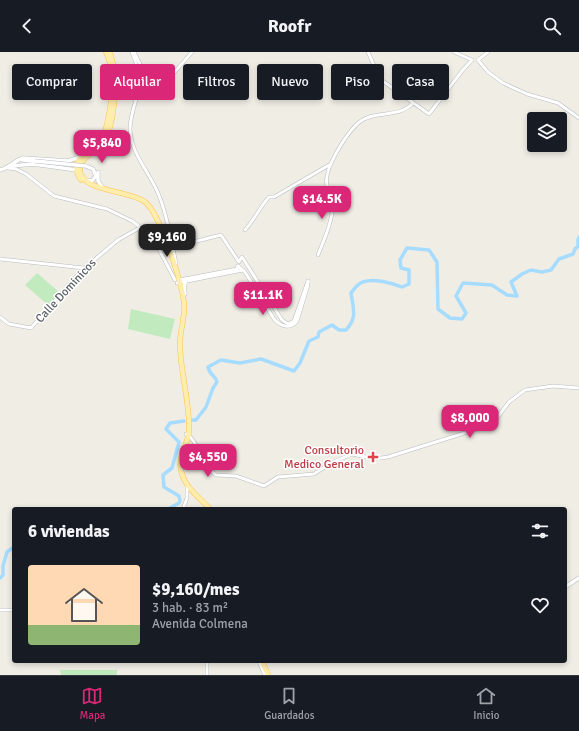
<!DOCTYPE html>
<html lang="es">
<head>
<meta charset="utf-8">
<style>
	body { margin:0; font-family:Signika,sans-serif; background:#242831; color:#f1f3f6; height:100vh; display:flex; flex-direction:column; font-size:15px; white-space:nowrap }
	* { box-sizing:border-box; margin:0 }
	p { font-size:13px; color:#9ea1a6 }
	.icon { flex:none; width:22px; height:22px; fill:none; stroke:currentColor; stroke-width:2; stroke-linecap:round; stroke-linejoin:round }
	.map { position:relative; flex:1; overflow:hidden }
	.sheet { position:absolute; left:12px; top:455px; width:555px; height:156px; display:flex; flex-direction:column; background:#171b24; border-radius:4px; box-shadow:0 2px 6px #0003 }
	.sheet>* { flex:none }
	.hud { position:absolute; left:12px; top:12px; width:555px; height:36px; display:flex; gap:8px }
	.tools { position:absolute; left:527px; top:60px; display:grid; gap:8px }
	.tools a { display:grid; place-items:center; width:40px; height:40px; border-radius:4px; background:#171b24; box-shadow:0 2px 6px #0003; font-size:20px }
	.price { position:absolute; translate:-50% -34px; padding:0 9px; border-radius:8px; background:#db2777; color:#fff; font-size:13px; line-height:26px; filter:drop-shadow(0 1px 2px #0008) }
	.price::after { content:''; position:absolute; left:50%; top:24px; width:12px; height:9px; margin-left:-6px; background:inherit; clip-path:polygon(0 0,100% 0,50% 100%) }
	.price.selected { background:#222; color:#fff }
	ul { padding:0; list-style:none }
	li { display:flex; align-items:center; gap:12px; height:100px; padding:0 16px }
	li+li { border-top:1px solid #363941 }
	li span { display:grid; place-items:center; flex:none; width:112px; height:80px; border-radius:4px; color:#555 }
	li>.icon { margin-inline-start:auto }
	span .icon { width:48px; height:48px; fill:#fffc; stroke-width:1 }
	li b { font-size:17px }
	h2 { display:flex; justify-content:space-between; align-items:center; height:48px; padding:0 16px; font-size:17px }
	.pill { padding:0 14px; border-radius:4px; background:#171b24; box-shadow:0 2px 6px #0003; font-size:14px; line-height:36px }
	.pill.selected { background:#db2777; color:#fff }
	header { display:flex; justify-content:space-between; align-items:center; height:52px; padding:0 16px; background:#171b24; font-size:18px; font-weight:700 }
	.tabs { display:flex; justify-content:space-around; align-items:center; height:56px; border-top:1px solid #363941; background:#171b24; font-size:11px; color:#9ea1a6 }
	.tabs a { display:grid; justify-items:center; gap:2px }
	.tabs .selected { color:#db2777 }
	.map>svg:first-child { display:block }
	.green { fill:#c1eabf }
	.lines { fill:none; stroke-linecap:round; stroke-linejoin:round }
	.river { stroke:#a6dcff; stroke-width:3.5 }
	.tertiary-casing { stroke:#b7bbc0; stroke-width:4 }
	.secondary-casing { stroke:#b8bcc2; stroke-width:4.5 }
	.primary-casing { stroke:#fec450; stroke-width:5.5 }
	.tertiary { stroke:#fff; stroke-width:3 }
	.secondary { stroke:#fff; stroke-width:3.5 }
	.primary { stroke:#ffedab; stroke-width:4.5 }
	.secondary-bridge-casing { stroke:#b8bcc2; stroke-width:4.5; stroke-linecap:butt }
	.secondary-bridge { stroke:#fff; stroke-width:3.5 }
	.health-dot { fill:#e0444e; stroke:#fff; stroke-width:1.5 }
	.labels { text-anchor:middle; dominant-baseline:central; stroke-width:3; stroke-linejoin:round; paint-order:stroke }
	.street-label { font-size:12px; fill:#5c6166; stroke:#fff }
	.health-label { font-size:12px; fill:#be3a42; stroke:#fff; text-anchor:end }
</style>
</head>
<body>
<header><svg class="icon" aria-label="back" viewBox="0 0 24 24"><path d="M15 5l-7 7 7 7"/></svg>Roofr<svg class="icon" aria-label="search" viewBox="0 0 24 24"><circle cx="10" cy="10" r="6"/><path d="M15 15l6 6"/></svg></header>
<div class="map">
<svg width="579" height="623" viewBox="0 0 579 623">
	<rect width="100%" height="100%" fill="#f0ede5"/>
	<g class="green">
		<polygon points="37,221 59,240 48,253 25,233"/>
		<polygon points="131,257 175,267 170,287 128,277"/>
		<polygon points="60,618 117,618 117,623 61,623"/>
	</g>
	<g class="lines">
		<g class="river">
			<path d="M193 368H196L206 355 213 336 217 330C216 324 210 324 208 315L221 308 240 311 261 307 294 319 300 311 309 289 318 285 319 280 332 273 339 278H346C358 265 353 256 351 241 354 237 358 231 363 230 374 226 392 231 402 235L409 232V218L401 216 400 208 407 196 429 198 437 210 438 257 450 266 462 267 466 261 456 244 463 231 492 233 507 243 517 244 511 230 522 222 531 218 542 220 551 218 559 207 573 202 575 197 578 194V188L579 185"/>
			<polyline points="168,457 179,451 180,449 179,444 164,435 163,423 172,416 179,390 166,377 170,371 184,369"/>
			<polyline points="0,526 3,523 3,514 7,500 14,495"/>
		</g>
		<defs>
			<g id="tertiary">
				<path d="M132 0C138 13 141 30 137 44 134 55 130 66 130 77 131 104 152 122 160 146 168 167 171 189 176 211"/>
				<polyline points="134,0 141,14 139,24"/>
				<polyline points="368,0 380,27 429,62 462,19 472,8"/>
				<polyline points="454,0 472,8"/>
				<polyline points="478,8 488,20 503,31 527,42 558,51 579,66"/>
				<polyline points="478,8 488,0"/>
				<polyline points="141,16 148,16 163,25 168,25 173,22 192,0"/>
				<polyline points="8,116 16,117 26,122 54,144 107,157 132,169 152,184 175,228"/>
				<path d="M245 178C254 168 260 155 269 145H274L329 113"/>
				<polyline points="173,195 221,183 239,210"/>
				<path d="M318 203C324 188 332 170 333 153 333 146 328 140 327 133 323 117 346 83 357 72 373 57 399 67 413 51"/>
				<polyline points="0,207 84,216"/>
				<polyline points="239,209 242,205 282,268 288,272 294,269 308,229"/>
				<path d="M238 214 245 220 274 267C280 274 290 278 297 269L308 233V229"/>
				<polyline points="179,228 237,217 238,214"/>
				<polyline points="177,231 243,218"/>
				<polyline points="0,265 9,272 31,276 81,219 118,188 141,175"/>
				<polyline points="186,382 189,383 201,400 201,410 216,423 236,424 264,434 278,425 314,422 331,411 352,402 366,405 381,406 388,405 490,373 494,370 509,350 525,338 553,334 579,336"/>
				<polyline points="183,457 187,446 187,435"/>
				<polyline points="0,558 14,558"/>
				<polyline points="207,609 207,623"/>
			</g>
			<g id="secondary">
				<polyline points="22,108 35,109"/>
				<polyline points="12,114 33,112 77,118"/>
				<polyline points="86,114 93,117 96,124 92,129 86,128"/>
				<path d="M0 118C9 116 14 109 23 106L68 109 80 105"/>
				<polyline points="98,120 98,129 103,136"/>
				<polyline points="185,242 184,234 186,229"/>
				<polyline points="565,535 579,526"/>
				<polyline points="259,609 265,623"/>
			</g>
			<g id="primary">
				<polyline points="106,0 111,13"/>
				<path d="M110 0 116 24V32C115 46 113 75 105 88 99 100 79 103 80 119 82 140 130 138 145 150 160 161 181 229 184 250 186 265 179 279 180 295 181 323 190 350 189 379 188 394 176 406 182 422 186 436 201 447 210 457"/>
				<path d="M81 128C64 104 98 98 104 83 108 72 114 37 113 25"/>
				<polyline points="262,609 268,623"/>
			</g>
		</defs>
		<use href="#tertiary" class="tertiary-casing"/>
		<use href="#secondary" class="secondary-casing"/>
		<use href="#primary" class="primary-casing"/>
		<use href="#tertiary" class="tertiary"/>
		<use href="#secondary" class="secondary"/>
		<use href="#primary" class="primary"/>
		<defs>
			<polyline id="secondary-bridge" points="35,109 86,114"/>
		</defs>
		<use href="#secondary-bridge" class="secondary-bridge-casing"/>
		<use href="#secondary-bridge" class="secondary-bridge"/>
	</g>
	<path class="health-dot" d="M371 399h4v4h4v4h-4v4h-4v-4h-4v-4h4z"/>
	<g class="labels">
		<g class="street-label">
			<text transform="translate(66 239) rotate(-47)">Calle Dominicos</text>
		</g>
		<g class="health-label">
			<text x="364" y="398">Consultorio<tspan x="364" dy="14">Medico General</tspan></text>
		</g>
	</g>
</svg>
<div class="tools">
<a><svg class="icon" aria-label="layers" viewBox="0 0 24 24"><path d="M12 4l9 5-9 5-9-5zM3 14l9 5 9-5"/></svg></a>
</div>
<b class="price" style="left:102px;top:112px">$5,840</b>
<b class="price" style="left:322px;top:168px">$14.5K</b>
<b class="price selected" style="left:167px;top:206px">$9,160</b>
<b class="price" style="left:263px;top:264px">$11.1K</b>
<b class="price" style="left:470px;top:387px">$8,000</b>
<b class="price" style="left:208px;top:426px">$4,550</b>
<div class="hud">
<a class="pill">Comprar</a>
<a class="pill selected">Alquilar</a>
<a class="pill">Filtros</a>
<a class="pill">Nuevo</a>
<a class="pill">Piso</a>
<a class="pill">Casa</a>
</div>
<section class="sheet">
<h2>6 viviendas<svg class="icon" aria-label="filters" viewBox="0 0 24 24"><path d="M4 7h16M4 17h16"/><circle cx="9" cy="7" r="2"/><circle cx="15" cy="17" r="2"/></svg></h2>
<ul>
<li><span style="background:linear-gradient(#ffd9b3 75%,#8fb573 0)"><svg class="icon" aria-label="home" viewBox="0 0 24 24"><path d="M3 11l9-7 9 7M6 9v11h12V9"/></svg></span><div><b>$9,160/mes</b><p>3 hab. · 83 m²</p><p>Avenida Colmena</p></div><svg class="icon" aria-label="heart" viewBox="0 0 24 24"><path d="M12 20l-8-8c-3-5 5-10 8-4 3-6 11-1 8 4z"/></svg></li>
</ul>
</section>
</div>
<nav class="tabs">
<a class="selected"><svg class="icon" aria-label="map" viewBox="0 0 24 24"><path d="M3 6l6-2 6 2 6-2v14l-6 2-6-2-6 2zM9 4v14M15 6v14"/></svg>Mapa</a>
<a><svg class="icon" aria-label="saved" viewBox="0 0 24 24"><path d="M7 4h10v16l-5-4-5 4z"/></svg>Guardados</a>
<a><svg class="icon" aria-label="home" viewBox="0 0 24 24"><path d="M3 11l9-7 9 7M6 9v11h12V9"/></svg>Inicio</a>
</nav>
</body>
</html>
